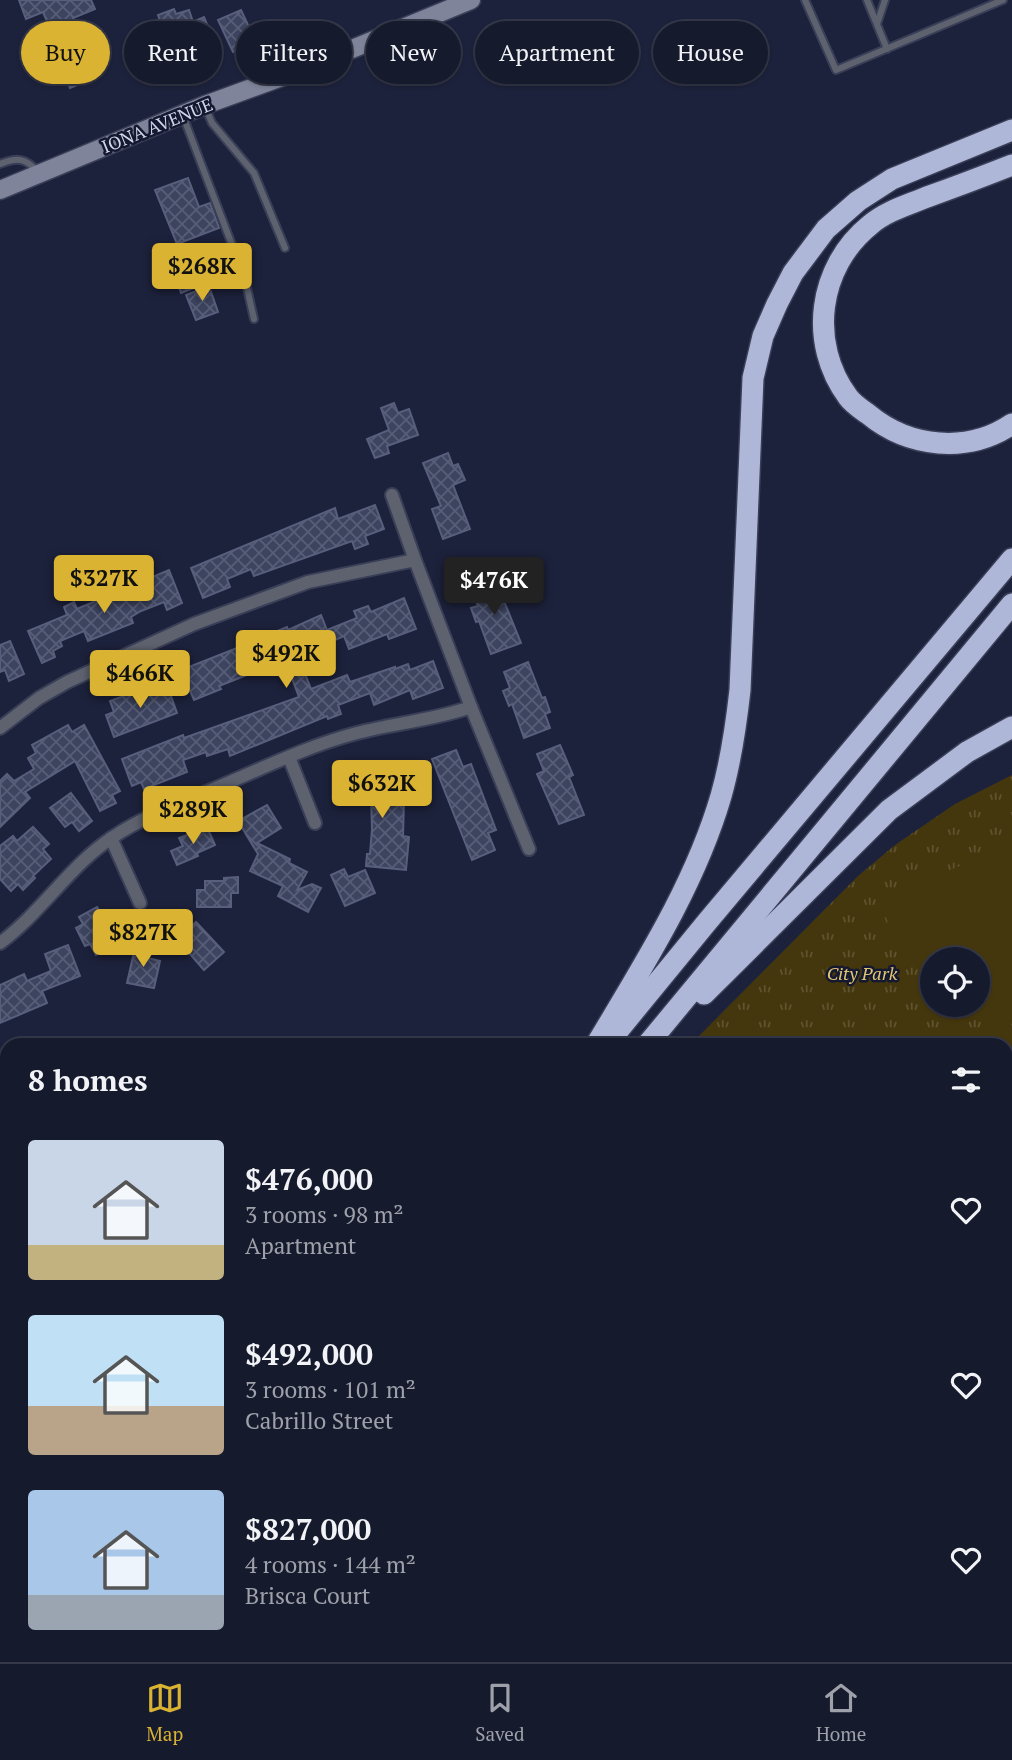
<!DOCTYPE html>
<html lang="en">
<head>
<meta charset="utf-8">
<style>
	body { margin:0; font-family:"PT Serif",serif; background:#1f2335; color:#f1f3f6; height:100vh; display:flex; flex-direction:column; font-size:26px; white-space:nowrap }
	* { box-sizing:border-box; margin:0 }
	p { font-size:23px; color:#9ea1aa }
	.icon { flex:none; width:38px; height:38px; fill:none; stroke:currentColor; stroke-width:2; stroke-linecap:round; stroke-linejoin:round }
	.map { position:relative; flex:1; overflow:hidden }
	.panel { position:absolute; left:0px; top:1038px; width:1013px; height:625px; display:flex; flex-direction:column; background:#161a2d; border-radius:21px 21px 0 0; box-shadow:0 2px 5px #0004,0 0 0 2px #353849 }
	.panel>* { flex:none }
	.guide { position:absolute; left:21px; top:21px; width:971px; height:63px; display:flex; gap:14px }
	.tools { position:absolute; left:920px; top:947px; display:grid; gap:14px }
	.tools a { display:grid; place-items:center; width:70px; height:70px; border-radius:50%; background:#161a2d; box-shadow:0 2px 5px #0004,0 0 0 2px #353849; font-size:35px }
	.price { position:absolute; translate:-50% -60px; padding:0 16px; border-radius:7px; background:#dab333; color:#111; font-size:23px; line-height:46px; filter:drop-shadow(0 2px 4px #0008) }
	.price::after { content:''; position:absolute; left:50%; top:42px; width:21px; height:16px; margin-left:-10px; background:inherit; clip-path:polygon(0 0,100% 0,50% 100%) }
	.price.current { background:#222; color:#fff }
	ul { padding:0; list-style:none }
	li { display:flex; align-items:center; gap:21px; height:175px; padding:0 28px }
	li span { display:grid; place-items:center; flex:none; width:196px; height:140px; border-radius:7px; color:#555 }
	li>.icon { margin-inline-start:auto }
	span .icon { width:84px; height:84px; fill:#fffc; stroke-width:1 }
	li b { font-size:30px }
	h2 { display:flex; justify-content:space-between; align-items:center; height:84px; padding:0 28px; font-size:30px }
	.tag { padding:0 24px; border-radius:32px; background:#161a2d; box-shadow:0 2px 5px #0004,0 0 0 2px #353849; font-size:24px; line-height:63px }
	.tag.current { background:#dab333; color:#111 }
	.dock { display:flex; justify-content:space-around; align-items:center; height:98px; border-top:2px solid #353849; background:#161a2d; font-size:19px; color:#9ea1aa }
	.dock a { display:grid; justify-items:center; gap:4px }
	.dock .current { color:#dab333 }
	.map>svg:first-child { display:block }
	.grass { fill:url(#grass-tufts); fill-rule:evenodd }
	.garden { fill:#45370d }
	.building { fill:url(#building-cross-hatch); stroke:#585f7d; stroke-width:2 }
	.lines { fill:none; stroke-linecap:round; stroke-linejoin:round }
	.lane-casing { stroke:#3a3f58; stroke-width:10 }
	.street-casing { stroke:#3a3f58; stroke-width:16 }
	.secondary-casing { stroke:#3a3f58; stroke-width:21 }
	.highway-casing { stroke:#3a3f58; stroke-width:24 }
	.lane { stroke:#5e626f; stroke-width:6 }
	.street { stroke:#5e626f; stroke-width:12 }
	.secondary { stroke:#7f849a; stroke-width:18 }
	.highway { stroke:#afb7d9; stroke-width:21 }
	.labels { text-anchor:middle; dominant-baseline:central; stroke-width:5; stroke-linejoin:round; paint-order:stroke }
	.street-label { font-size:18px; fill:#d1d6e8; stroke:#141831 }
	.park-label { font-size:18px; font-style:italic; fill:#e2c574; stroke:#141831 }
</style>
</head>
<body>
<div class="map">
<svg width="1012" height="1662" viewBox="0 0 1012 1662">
	<defs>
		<pattern id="grass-tufts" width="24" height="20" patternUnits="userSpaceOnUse" patternTransform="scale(1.75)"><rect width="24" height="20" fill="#45370d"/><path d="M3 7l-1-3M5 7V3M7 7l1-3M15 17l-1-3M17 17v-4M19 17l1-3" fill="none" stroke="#5f5330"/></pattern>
		<pattern id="building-cross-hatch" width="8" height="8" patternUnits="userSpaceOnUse" patternTransform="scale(1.75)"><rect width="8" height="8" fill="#3d4460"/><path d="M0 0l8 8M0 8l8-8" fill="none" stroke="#585e77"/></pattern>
	</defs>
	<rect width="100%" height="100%" fill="#1d223c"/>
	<path class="grass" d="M1012 775V1141L1006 1143V1045H690L858 876 895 845 955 804ZM933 959H978V1004H933Z"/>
	<path class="garden" d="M1012 844V1024L983 1017 963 1005 978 1004V959H933V983C903 955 893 938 879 900Z"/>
	<g class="building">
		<polygon points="19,0 91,0 95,9 73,18 97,77 70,88 51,42 55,40 43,12 26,19"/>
		<polygon points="174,9 176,14 189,10 193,22 204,17 209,29 159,48 150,25 160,21 158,15"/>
		<polygon points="241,10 256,42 233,52 218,20"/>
		<polygon points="188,178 199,207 210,203 219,228 177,244 155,190"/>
		<polygon points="183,261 194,288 181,293 171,265"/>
		<polygon points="209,286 218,312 196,320 186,295"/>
		<polygon points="394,403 398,413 409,409 418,435 387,446 389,453 375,458 367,439 389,430 381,408"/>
		<polygon points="448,453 453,466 458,464 465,480 453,485 470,529 443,539 432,509 441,506 423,463"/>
		<polygon points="375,505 384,529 365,536 368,544 355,549 352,541 254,576 251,569 227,579 230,587 203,598 191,568 335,508 338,519"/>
		<polygon points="169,570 182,603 167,610 164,602 141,611 131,617 133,623 88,641 84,631 60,641 62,646 53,651 55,657 42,663 28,631 67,615 64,607 74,602 77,609 126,588 129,595 147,586 145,580"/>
		<polygon points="495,579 521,643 491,654 479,621 476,622 471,608 478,606 471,588"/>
		<polygon points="404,598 416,629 389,639 387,634 349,649 344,636 298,656 311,689 347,675 350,682 395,667 395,669 408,664 410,670 433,661 443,688 413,699 410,690 374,705 370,693 338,705 341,714 328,719 327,716 230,756 228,749 207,756 206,752 183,760 187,772 144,789 141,782 132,786 122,759 183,735 184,738 299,697 286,663 268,671 267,667 219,686 221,689 194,700 181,670 242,646 245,653 275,640 272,633 287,627 288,630 321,615 327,630 357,618 354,611 368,606 371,612"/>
		<polygon points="10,641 24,674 9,681 5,670 0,672 0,645"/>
		<polygon points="528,662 542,698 545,697 550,712 545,714 550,728 524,738 512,704 509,706 503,691 510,688 504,672"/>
		<polygon points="153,685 156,692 168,688 177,713 114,737 106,715 114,712 110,701"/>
		<polygon points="68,725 72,732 84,725 120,791 112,795 116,803 100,811 75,761 25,792 30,798 0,827 0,781 7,774 14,781 34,769 28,758 36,753 32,745"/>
		<polygon points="560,745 573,775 569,777 584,815 559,824 537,774 544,771 537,754"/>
		<polygon points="456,750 463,767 471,764 496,830 488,833 495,850 472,860 432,759"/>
		<polygon points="381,763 388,800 404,800 403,836 409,837 406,870 366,866 367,854 370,854 372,829 371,794 355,797 349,770"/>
		<polygon points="71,793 92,821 79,831 72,822 65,827 50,808"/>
		<polygon points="267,805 281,828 257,843 290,859 289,863 307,872 297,890 312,884 321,888 308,912 278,896 283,886 250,871 258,854 238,821"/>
		<polygon points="33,827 49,844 43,849 51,859 33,876 35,878 23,890 18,884 11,891 0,879 0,846 13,836 17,841"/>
		<polygon points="207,827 215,845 197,853 198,856 177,865 171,851 183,846 179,838"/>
		<polygon points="344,869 348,877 365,870 375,893 345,906 331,875"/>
		<polygon points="238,877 238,893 231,893 231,907 197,907 197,890 205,890 205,881 224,881 224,878"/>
		<polygon points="97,907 111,932 104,936 110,947 96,955 90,944 85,946 76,928 83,924 79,917"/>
		<polygon points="196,922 224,952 204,970 183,946 189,940 183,934"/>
		<polygon points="68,945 80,976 42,991 47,1003 0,1023 0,985 24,974 27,981 51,971 45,954"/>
		<polygon points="135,948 149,951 148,958 160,961 154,988 127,983"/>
	</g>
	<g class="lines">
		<defs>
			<g id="lane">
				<polyline points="805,0 836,70 1003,0"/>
				<polyline points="867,0 887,49"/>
				<polyline points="877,24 885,0"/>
				<polyline points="205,107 212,123 254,173 285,248"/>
				<polyline points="183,116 245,279 254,319"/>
				<path d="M0 164C17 157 26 158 38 172"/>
				<polyline points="0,1312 7,1309"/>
				<polyline points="0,1470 7,1465"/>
			</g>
			<g id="street">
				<polyline points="392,495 415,560 471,707"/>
				<polyline points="0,728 39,698 67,682 194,624 308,582 415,560"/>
				<polyline points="289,757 315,823"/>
				<polyline points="111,838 140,903"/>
				<path d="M0 943C42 912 70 865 113 837 146 815 186 801 223 785 267 766 311 745 357 733 395 723 434 720 471 707L529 849"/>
				<polyline points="1006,1427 1012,1423"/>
				<polyline points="634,1656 634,1662"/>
				<polyline points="825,1656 828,1662"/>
				<polyline points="286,1662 291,1656"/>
				<polyline points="495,1662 500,1656"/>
				<polyline points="884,1662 899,1656"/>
			</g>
			<g id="secondary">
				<polyline points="0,190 205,105 301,70 471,0"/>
				<polyline points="0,1489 7,1504"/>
			</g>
			<g id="highway">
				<path d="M1012 165C984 176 955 187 927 197 908 205 886 211 870 225 818 267 808 343 848 397 853 404 861 409 868 414 909 448 968 454 1012 424"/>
				<polyline points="704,994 889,810 967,752 1012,727"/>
				<polyline points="612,1038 707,922 1012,559"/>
				<path d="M596 1045C643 966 695 885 721 796 731 761 736 726 740 690L753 378 763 336 777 304 793 273 826 229 858 201 892 179 1012 130"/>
				<polyline points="647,1045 1012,604"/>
				<polyline points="97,1662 102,1656"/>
				<polyline points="134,1662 139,1656"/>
			</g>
		</defs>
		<use href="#lane" class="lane-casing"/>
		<use href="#street" class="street-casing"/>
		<use href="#secondary" class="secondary-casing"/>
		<use href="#highway" class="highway-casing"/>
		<use href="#lane" class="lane"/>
		<use href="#street" class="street"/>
		<use href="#secondary" class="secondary"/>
		<use href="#highway" class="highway"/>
	</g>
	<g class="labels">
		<g class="street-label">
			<text transform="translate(157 125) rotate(-22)">IONA AVENUE</text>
		</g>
		<g class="park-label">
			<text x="862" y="973">City Park</text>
		</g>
	</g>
</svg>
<div class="tools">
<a><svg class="icon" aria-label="locate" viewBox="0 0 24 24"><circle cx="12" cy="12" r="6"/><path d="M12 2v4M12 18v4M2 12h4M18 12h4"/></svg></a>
</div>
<b class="price" style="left:202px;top:303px">$268K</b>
<b class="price" style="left:104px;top:615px">$327K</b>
<b class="price current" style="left:494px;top:617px">$476K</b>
<b class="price" style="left:286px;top:690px">$492K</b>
<b class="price" style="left:140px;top:710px">$466K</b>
<b class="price" style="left:382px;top:820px">$632K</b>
<b class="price" style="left:193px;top:846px">$289K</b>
<b class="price" style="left:143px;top:969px">$827K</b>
<div class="guide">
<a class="tag current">Buy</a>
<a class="tag">Rent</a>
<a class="tag">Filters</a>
<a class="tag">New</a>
<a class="tag">Apartment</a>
<a class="tag">House</a>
</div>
<section class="panel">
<h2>8 homes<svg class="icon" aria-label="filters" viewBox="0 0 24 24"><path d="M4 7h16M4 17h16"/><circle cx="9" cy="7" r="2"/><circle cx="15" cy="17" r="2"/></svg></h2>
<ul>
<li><span style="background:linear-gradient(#c9d6e8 75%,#c2b280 0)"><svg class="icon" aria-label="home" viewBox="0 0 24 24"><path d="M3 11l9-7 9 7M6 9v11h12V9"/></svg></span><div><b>$476,000</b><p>3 rooms · 98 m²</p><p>Apartment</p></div><svg class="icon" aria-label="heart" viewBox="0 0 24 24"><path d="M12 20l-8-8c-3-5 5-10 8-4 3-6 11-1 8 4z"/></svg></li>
<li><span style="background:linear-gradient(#bfe0f5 65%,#b9a48a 0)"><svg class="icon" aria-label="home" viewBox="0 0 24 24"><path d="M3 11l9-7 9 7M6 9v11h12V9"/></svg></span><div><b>$492,000</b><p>3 rooms · 101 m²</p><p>Cabrillo Street</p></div><svg class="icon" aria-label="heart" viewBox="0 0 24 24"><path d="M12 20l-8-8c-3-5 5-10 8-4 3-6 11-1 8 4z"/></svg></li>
<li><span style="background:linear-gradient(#a9c7e8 75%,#9aa5b1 0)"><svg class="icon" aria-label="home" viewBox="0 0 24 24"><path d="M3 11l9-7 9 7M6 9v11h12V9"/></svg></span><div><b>$827,000</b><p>4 rooms · 144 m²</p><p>Brisca Court</p></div><svg class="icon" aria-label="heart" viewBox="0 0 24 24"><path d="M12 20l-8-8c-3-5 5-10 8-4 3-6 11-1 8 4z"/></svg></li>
</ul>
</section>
</div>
<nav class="dock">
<a class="current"><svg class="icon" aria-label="map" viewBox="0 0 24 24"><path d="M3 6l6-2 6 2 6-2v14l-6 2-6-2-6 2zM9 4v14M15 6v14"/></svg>Map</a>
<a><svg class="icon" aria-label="saved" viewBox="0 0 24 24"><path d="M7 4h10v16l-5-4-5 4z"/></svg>Saved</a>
<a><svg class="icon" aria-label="home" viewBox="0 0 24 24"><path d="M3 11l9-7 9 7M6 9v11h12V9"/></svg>Home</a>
</nav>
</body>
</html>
